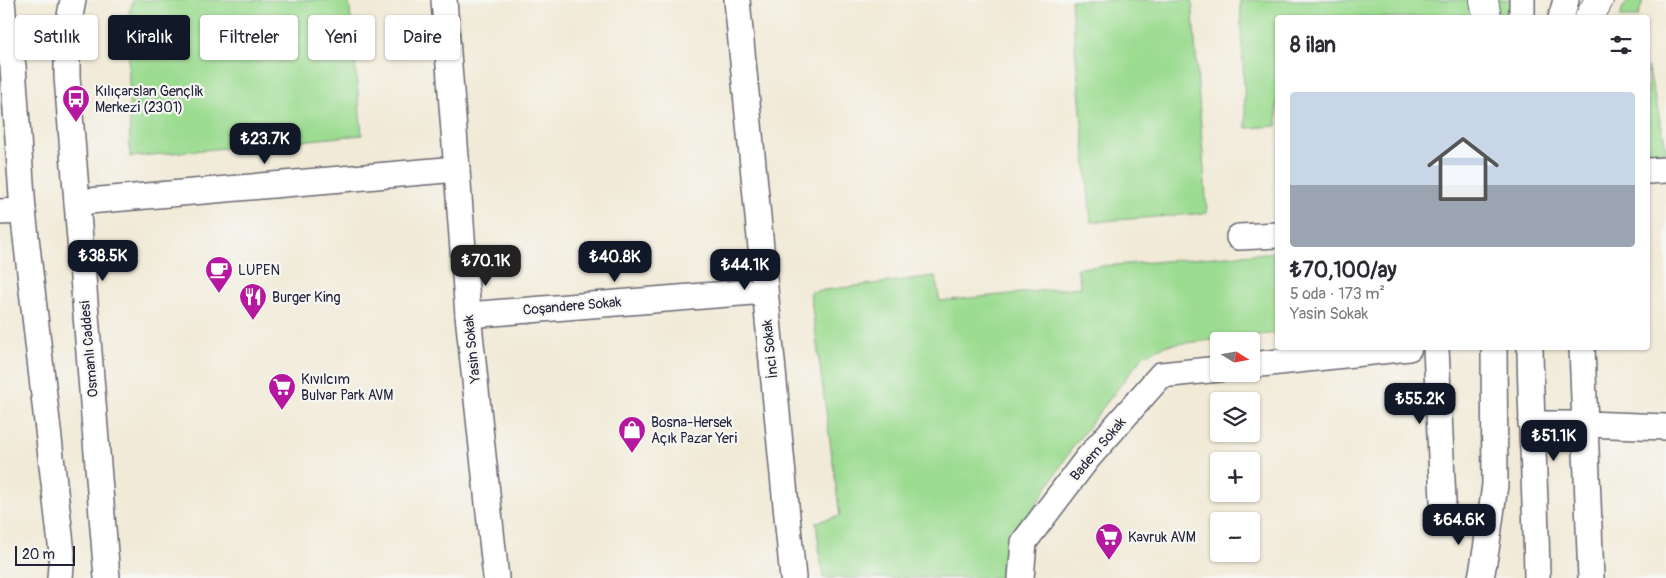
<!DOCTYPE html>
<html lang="tr">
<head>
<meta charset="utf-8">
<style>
	body { margin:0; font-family:Pangolin,sans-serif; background:#f2f2f3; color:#2b2b33; height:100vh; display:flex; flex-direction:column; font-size:19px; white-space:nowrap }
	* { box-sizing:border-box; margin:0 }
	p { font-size:16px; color:#7c7c81 }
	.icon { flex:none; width:28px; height:28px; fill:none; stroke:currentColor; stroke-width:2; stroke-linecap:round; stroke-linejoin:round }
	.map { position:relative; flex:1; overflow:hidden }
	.drawer { position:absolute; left:1275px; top:15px; width:375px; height:335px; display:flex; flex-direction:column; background:#fff; border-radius:5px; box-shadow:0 1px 4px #0004 }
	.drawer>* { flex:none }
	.top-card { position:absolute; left:15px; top:15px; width:475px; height:45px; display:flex; gap:10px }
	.needle { width:32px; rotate:101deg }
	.tools { position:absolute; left:1210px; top:332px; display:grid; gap:10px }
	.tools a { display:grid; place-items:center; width:50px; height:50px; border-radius:5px; background:#fff; box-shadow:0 1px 4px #0004; font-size:25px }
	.scale { position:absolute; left:15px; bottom:12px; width:60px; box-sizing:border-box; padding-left:5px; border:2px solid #22223b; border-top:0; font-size:14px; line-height:18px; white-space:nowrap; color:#22223b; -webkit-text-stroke:4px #f6f6f2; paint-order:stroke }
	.price { position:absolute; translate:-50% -42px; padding:0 11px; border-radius:10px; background:#111827; color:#fff; font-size:16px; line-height:32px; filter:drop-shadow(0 1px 2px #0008) }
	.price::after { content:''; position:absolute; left:50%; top:30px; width:15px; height:11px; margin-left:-8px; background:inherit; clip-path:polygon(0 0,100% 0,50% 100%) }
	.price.active { background:#222; color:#fff }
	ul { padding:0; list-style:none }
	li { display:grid; align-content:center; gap:10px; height:265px; padding:0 15px }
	li span { display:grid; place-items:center; height:155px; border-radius:5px; color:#555 }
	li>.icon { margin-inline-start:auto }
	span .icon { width:90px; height:90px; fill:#fffc; stroke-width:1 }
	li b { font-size:21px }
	h2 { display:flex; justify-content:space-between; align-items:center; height:60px; padding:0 15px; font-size:21px }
	.pill { padding:0 18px; border-radius:5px; background:#fff; box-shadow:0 1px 4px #0004; font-size:18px; line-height:45px }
	.pill.active { background:#111827; color:#fff }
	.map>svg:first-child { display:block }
	.green { fill:#9cdc91; stroke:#5f7f66 }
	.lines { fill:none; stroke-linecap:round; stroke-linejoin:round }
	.minor-casing { stroke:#6a6872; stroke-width:28 }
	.highway-casing { stroke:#6a6872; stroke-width:30 }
	.minor { stroke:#fff; stroke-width:25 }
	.highway { stroke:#fff; stroke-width:28 }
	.labels { text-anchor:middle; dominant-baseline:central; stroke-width:4.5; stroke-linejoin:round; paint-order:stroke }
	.poi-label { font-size:14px; fill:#22223b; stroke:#f6f6f2; text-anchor:start }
	.street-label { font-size:14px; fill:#22223b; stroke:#f6f6f2 }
</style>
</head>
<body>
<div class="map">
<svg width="1666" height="578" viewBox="0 0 1666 578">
	<rect width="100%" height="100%" fill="#f6f6f2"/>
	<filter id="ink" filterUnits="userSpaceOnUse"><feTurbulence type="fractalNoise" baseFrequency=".02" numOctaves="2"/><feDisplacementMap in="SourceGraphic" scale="10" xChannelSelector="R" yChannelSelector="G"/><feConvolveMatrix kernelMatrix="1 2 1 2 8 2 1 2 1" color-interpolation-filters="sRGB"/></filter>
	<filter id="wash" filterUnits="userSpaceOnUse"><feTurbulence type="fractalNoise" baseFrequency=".0096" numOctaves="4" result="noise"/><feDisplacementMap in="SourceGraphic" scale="20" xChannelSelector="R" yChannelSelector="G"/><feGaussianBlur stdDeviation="1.12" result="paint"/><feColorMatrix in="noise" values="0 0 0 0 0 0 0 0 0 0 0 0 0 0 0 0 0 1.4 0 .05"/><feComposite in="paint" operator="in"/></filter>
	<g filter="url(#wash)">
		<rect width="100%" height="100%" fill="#f1ead7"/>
		<g class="green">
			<polygon points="133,0 349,0 362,135 130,157 128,17"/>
			<polygon points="1071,0 1192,0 1207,213 1091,222"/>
			<polygon points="1240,0 1469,0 1471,17 1278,18 1277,126 1246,128"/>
			<polygon points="1493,0 1514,0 1512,17 1499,17"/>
			<polygon points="1630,0 1643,0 1638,17 1620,17 1623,7"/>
			<polygon points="1648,67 1666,147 1666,152 1648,152"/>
			<polygon points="1277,252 1277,333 1167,345 1143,356 1074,445 1009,547 1006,578 823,578 816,522 840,516 810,292 935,276 940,301 1081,287 1077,268"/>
		</g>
	</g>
	<g filter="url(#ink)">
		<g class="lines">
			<defs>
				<g id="minor">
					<polyline points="2,0 4,25 13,66 23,211 62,553 60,578"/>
					<polyline points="73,0 67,32 67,77 107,578"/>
					<polyline points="444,0 468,315 496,578"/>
					<polyline points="737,0 793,578"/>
					<polyline points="1522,18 1522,0"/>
					<polyline points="1561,18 1566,0"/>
					<polyline points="1648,171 1666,170"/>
					<polyline points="77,202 457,169"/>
					<polyline points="0,212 23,211"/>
					<polyline points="1239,237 1278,235"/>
					<polyline points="468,315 765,291"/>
					<polyline points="1436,348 1443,501"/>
					<path d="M1530 348C1531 424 1536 501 1537 578"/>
					<polyline points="1582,348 1591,578"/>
					<polyline points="1251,365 1409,348"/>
					<polyline points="1531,424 1585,424 1666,427"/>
					<polyline points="1021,578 1024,542 1087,459 1161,375 1219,369"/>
					<polyline points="1481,578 1486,550 1495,485 1494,348"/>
				</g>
				<g id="highway">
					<polyline points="1484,0 1487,18"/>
					<polyline points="0,16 4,25"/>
					<polyline points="1589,18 1599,0"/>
				</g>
			</defs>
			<use href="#minor" class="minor-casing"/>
			<use href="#highway" class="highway-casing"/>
			<use href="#minor" class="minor"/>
			<use href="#highway" class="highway"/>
		</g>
	</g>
	<defs>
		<symbol id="bus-pin" viewBox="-11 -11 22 30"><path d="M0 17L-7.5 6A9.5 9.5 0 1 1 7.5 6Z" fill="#b5179e" stroke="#f6f6f2"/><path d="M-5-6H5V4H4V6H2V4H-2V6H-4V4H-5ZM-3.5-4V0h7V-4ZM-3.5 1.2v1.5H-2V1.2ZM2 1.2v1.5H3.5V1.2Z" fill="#fff"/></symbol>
		<symbol id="cafe-pin" viewBox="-11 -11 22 30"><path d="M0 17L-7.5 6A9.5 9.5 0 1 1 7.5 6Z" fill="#b5179e" stroke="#f6f6f2"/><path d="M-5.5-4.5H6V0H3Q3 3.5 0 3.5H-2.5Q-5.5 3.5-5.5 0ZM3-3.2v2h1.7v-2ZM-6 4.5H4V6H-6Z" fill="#fff"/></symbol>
		<symbol id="restaurant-pin" viewBox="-11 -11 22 30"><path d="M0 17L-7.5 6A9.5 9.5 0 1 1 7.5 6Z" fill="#b5179e" stroke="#f6f6f2"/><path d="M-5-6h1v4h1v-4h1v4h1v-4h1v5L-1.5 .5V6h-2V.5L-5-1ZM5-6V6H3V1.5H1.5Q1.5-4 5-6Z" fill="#fff"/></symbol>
		<symbol id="supermarket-pin" viewBox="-11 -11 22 30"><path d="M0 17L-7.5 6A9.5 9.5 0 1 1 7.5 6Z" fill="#b5179e" stroke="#f6f6f2"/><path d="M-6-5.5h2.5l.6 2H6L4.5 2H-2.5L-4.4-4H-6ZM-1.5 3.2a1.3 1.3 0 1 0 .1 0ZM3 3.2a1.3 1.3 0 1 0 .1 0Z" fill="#fff"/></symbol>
		<symbol id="shop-pin" viewBox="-11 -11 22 30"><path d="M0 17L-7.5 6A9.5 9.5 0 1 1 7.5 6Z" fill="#b5179e" stroke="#f6f6f2"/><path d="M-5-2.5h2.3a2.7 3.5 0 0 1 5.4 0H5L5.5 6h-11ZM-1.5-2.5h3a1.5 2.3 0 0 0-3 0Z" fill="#fff"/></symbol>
	</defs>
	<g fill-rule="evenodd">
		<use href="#bus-pin" x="60" y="83" width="32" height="43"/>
		<use href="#cafe-pin" x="203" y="254" width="32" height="43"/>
		<use href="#restaurant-pin" x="237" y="281" width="32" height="43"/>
		<use href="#supermarket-pin" x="266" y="371" width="32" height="43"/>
		<use href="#shop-pin" x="616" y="414" width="32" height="43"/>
		<use href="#supermarket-pin" x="1093" y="521" width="32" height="43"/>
	</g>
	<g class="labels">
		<g class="poi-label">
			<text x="95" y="91">Kılıçarslan Gençlik<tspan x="95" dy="16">Merkezi (2301)</tspan></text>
			<text x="238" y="270">LUPEN</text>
			<text x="272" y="297">Burger King</text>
			<text x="301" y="379">Kıvılcım<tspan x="301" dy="16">Bulvar Park AVM</tspan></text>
			<text x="651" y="422">Bosna-Hersek<tspan x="651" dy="16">Açık Pazar Yeri</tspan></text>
			<text x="1128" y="537">Kavruk AVM</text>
		</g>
		<g class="street-label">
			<text transform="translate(572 306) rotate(-5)">Coşandere Sokak</text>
			<text transform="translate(89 349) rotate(-95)">Osmanlı Caddesi</text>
			<text transform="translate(472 349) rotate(-96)">Yasin Sokak</text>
			<text transform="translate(770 349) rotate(-96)">İnci Sokak</text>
			<text transform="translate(1098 449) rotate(-50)">Badem Sokak</text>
		</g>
	</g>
</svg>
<div class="tools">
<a><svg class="needle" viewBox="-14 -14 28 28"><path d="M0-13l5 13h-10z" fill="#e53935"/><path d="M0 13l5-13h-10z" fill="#7c7c81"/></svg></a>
<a><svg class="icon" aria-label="layers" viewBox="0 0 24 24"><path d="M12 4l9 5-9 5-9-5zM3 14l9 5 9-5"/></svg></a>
<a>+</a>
<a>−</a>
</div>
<div class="scale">20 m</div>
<b class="price" style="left:265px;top:165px">₺23.7K</b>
<b class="price" style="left:103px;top:282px">₺38.5K</b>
<b class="price" style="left:615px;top:283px">₺40.8K</b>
<b class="price active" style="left:486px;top:287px">₺70.1K</b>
<b class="price" style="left:745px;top:291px">₺44.1K</b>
<b class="price" style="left:1420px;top:425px">₺55.2K</b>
<b class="price" style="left:1554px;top:462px">₺51.1K</b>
<b class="price" style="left:1459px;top:546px">₺64.6K</b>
<div class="top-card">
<a class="pill">Satılık</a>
<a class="pill active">Kiralık</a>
<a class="pill">Filtreler</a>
<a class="pill">Yeni</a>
<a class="pill">Daire</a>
</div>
<section class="drawer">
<h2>8 ilan<svg class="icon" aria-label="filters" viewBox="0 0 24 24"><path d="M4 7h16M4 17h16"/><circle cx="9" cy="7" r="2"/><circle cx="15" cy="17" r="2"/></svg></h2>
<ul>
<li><span style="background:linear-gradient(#c9d6e8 60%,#9aa5b1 0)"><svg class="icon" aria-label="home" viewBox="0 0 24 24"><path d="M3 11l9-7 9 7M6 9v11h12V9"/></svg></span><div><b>₺70,100/ay</b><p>5 oda · 173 m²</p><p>Yasin Sokak</p></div></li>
</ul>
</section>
</div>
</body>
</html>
